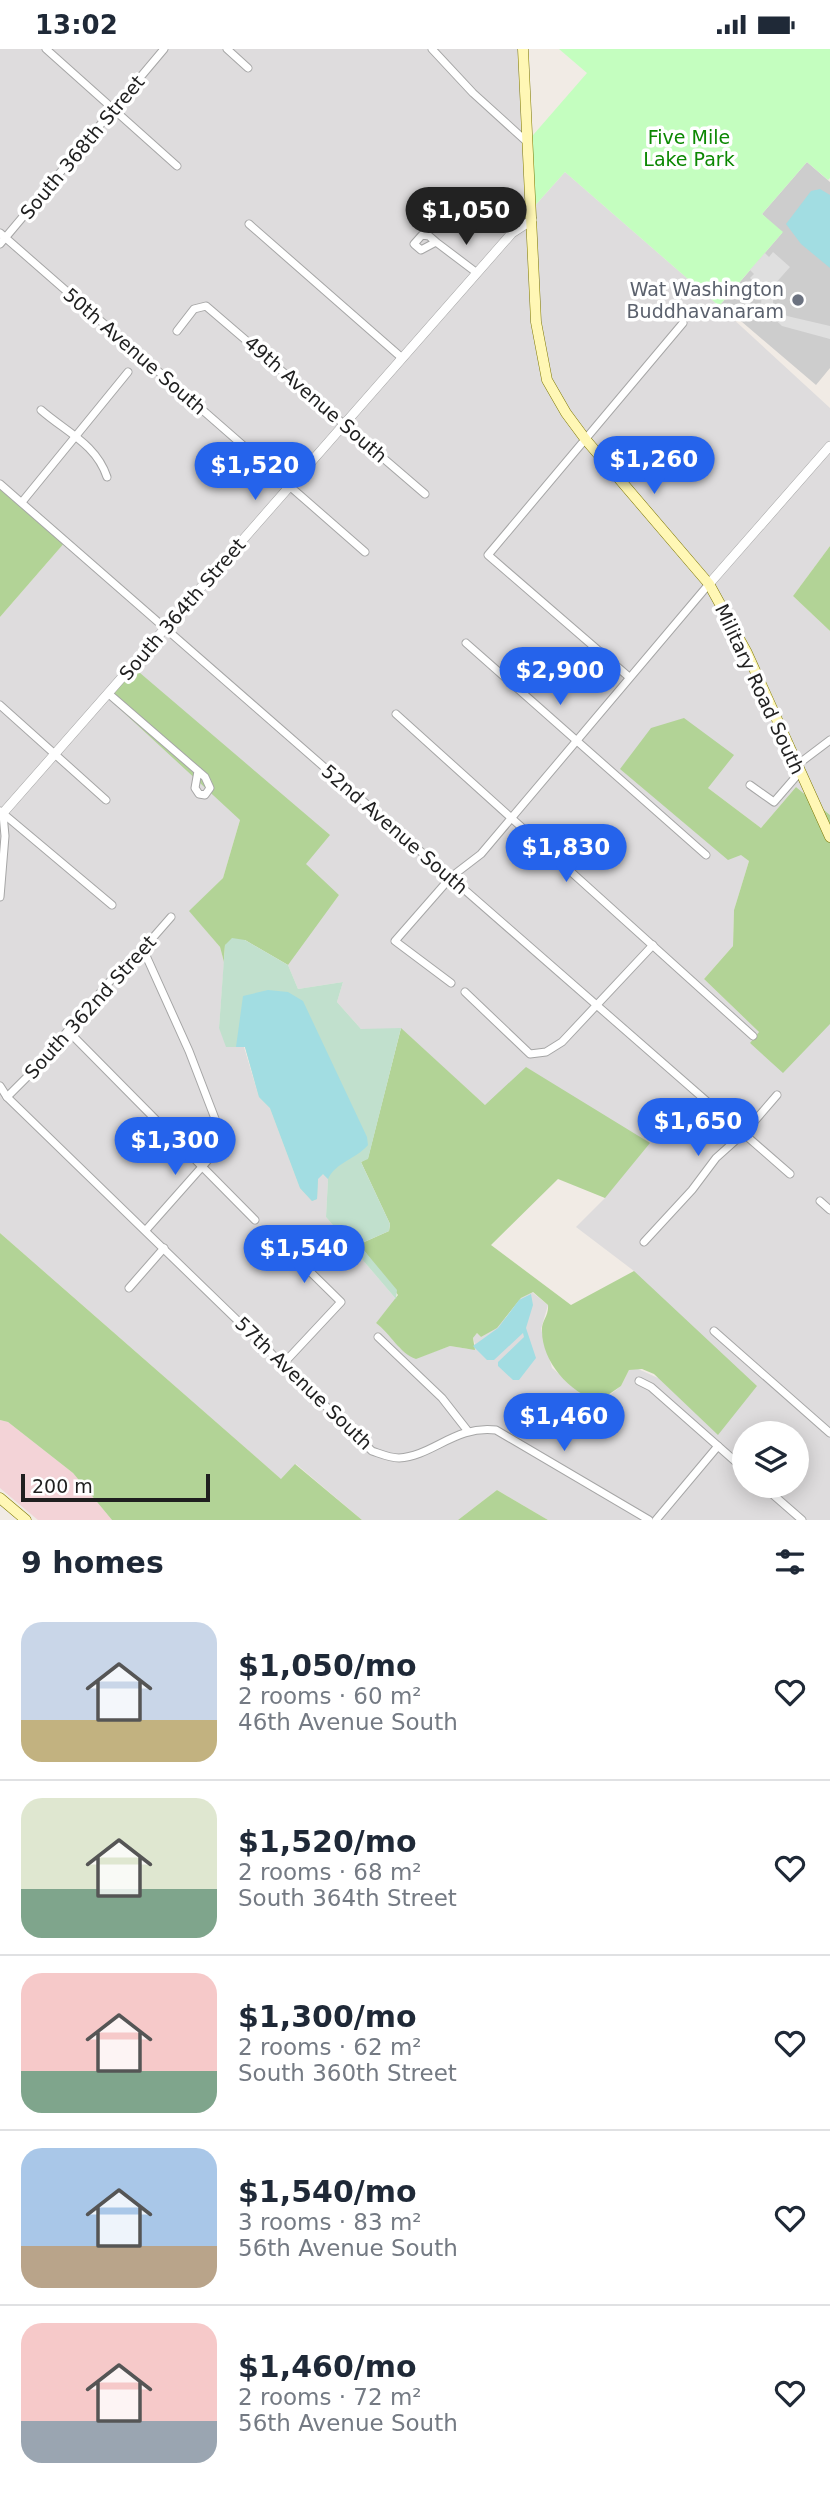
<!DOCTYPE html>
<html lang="en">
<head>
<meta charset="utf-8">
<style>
	body { margin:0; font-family:"DejaVu Sans",sans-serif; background:#f2f2f3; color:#1f2937; height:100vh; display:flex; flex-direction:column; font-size:26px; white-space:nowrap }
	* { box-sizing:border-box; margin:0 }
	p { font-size:23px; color:#747a83 }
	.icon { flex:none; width:38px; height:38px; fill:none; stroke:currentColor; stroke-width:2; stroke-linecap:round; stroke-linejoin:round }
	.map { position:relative; height:1471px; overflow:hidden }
	.side { display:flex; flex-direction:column; background:#fff; flex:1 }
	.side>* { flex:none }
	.tools { position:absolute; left:732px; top:1372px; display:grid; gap:14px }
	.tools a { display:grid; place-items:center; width:77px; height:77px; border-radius:50%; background:#fff; box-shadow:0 4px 18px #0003; font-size:35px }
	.scale { position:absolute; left:21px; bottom:18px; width:189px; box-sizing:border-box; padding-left:7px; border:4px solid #1f1f1f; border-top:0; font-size:19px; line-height:24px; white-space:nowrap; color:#1f1f1f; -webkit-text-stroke:5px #fff; paint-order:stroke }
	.price { position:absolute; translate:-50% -60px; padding:0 16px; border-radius:24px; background:#2563eb; color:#fff; font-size:23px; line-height:46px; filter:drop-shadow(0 2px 4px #0008) }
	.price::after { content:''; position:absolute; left:50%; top:42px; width:21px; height:16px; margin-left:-10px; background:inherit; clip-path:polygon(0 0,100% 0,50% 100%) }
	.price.selected { background:#222; color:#fff }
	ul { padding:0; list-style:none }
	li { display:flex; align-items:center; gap:21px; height:175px; padding:0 21px }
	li+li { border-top:2px solid #e0e1e3 }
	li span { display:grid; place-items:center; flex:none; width:196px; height:140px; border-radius:21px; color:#555 }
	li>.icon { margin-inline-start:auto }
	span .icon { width:84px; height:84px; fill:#fffc; stroke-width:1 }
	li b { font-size:30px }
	h2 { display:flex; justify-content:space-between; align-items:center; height:84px; padding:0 21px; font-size:30px }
	.status { display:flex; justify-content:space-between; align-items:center; height:49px; padding:0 35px; background:#fff; direction:ltr }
	.status svg { height:19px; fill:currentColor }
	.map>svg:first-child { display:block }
	.residential { fill:#dedcdd; fill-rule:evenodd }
	.commercial { fill:#f3d3d7 }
	.religious { fill:#cdcdcd }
	.forest { fill:#b2d396 }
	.wetland { fill:#c1e0cd }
	.park { fill:#c4febf }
	.parking { fill:#dfdfdf }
	.water { fill:#a2dde2 }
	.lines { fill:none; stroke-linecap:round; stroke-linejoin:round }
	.minor-casing { stroke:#a6a6a6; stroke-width:9 }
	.tertiary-casing { stroke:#a6a6a6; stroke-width:10 }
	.secondary-casing { stroke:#7d7700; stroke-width:11 }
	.minor { stroke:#fff; stroke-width:7 }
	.tertiary { stroke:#fff; stroke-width:9 }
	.secondary { stroke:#fff7b5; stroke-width:10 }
	.worship-dot { fill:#6b7280; stroke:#fff; stroke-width:2.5 }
	.labels { text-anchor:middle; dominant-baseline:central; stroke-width:7; stroke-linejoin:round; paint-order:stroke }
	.park-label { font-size:19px; fill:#0c8803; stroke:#fff }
	.street-label { font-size:19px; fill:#1f1f1f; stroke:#fff }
	.worship-label { font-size:19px; fill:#5b616d; stroke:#fff; text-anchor:end }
</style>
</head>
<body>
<div class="status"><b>13:02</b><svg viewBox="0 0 49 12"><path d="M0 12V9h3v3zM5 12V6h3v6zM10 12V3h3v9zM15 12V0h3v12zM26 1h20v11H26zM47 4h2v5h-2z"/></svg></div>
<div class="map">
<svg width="830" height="1471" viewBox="0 0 830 1471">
	<rect width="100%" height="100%" fill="#f1ebe5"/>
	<path class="residential" d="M0 0H520L532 160 565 123 719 257 830 359V497L793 547 830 582V766L796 738 761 779 708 739 651 680 749 812 734 861 733 897 704 930 759 983 750 995 830 974V1471H548L497 1441 458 1471H362L296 1415 282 1431 0 1184V568L66 492 0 435ZM240 771 339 846 292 907 288 916 298 940 343 933 337 953 361 980H401L485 1056 605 1149 576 1178 634 1222 658 1329 636 1319 629 1321 621 1337 605 1350 593 1351 581 1343 552 1319 541 1280 548 1256 532 1243 521 1249 510 1265 487 1284 481 1288 477 1284 473 1289 475 1295 469 1300 450 1297 422 1307 400 1299 388 1283 376 1274 396 1250 326 1168 328 1130 323 1125 300 1139 270 1059 259 1048 244 998 219 979 224 913 220 898 190 862 223 829ZM744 1384H796V1437H744Z"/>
	<polygon class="commercial" points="0,1371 8,1373 73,1424 112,1471 38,1471 0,1439"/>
	<polygon class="religious" points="807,113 830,133 830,319 816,336 721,255 782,184 762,165"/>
	<g class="forest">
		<polygon points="0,434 66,492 0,568"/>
		<polygon points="830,497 830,582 793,547"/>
		<polygon points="133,618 330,786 306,815 339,846 288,916 245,891 225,896 224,913 220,898 189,862 223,829 240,771 107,648"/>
		<polygon points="684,669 734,706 708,739 761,779 796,738 830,766 830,975 783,1024 750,994 759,983 704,930 733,897 734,861 749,812 741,806 728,811 620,720 651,679"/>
		<path d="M401 979 485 1056 526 1018 650 1094 605 1149 558 1130 491 1196 571 1256 634 1222 757 1337 718 1386 654 1325 642 1320 629 1321 621 1337 599 1352C569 1344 542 1312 542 1282 541 1272 549 1267 548 1256L533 1243 521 1249 497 1279 481 1288 477 1284 473 1289 475 1301 450 1297 416 1310C399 1304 391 1285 376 1274L398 1246 362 1199V1194L389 1182 390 1175 361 1113 368 1109Z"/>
		<polygon points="0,1184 281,1430 295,1415 362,1471 112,1471 73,1424 8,1373 0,1371"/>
		<polygon points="497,1441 548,1471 458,1471"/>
	</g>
	<polygon class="wetland" points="232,889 245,891 288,916 298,940 343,933 337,953 361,980 401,979 368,1110 361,1113 390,1175 389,1182 362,1194 362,1199 397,1241 396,1250 326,1168 328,1130 323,1125 318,1129 317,1150 312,1152 300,1139 270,1059 259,1048 245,998 226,998 219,979 225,896"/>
	<polygon class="park" points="559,0 830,0 830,129 828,131 807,113 762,165 783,183 719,257 565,123 531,161 527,93 587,24"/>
	<polygon class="parking" points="773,203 790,218 774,236 773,254 787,267 830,277 830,290 782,277 761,257 762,240 750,229 754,225 750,221 765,204 769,208"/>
	<g class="water">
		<polygon points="820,140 830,146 830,219 801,195 786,175 811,142"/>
		<path d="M268 941 288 943 303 952 367 1088 368 1096C355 1111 336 1113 328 1130L323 1125 318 1130 317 1150 312 1152 300 1139 270 1059 259 1048 245 998H236L243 947Z"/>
		<polygon points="531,1245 533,1256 526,1279 536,1309 519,1331 513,1331 498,1317 498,1313 524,1288 523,1284 494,1311 487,1311 473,1297 498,1279 519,1251"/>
	</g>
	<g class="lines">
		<defs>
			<g id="minor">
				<polyline points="46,0 177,117"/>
				<polyline points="227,0 248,19"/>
				<polyline points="432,0 473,44 527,93"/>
				<polyline points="249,175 402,309"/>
				<polyline points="0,184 365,503"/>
				<polyline points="436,193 429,187 422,186 414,195 421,201 436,193 477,224"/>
				<polyline points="0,195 164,0"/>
				<polyline points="177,282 194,260 206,257 425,445"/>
				<path d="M41 361C66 383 96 395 107 428"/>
				<polyline points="0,435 790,1125"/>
				<polyline points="22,453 128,323"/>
				<polyline points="466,594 706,806"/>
				<polyline points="629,628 488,506 683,274"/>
				<polyline points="109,645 205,728 210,739 205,746 199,745 195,739 198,722"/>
				<polyline points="0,656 106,751"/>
				<polyline points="396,665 753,987"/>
				<polyline points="797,716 830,691"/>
				<polyline points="750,736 774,753 800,723"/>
				<polyline points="0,762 112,856"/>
				<polyline points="0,848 5,787 3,765"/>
				<polyline points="143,900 189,1002 224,1093 146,1181"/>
				<polyline points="451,934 395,892 451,828 481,805 709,535"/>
				<polyline points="465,943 530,1005 546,1003 562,993 653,896"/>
				<polyline points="68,982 255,1171"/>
				<path d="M0 1037 7 1048 372 1402C381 1405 390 1409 399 1409 433 1407 455 1376 496 1381L649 1471"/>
				<polyline points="7,1048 35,1020 123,917 143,900 171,868"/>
				<polyline points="820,1152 830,1161"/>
				<polyline points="644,1193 692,1141 716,1109 745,1083 777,1046"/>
				<polyline points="129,1239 164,1199"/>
				<polyline points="714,1282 830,1384"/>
				<polyline points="378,1288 442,1349 467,1381"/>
				<polyline points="283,1315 341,1253 286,1199"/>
				<polyline points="639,1332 651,1338 744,1420"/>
				<polyline points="763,1437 802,1471"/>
				<polyline points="656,1471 718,1397"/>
			</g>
			<g id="tertiary">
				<polyline points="709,535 830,397"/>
				<polyline points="3,764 512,184 532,171"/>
			</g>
			<g id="secondary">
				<polyline points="523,0 536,273 547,331 566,364 586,391 709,535 747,604 830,788"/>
				<polyline points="0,1449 26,1471"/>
			</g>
		</defs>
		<use href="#minor" class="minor-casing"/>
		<use href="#tertiary" class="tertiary-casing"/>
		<use href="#secondary" class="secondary-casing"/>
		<use href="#minor" class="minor"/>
		<use href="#tertiary" class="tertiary"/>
		<use href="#secondary" class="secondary"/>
	</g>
	<circle class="worship-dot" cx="798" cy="251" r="7"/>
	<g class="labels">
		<g class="park-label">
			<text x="689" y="88">Five Mile<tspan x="689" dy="22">Lake Park</tspan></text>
		</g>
		<g class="street-label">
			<text transform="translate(82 98) rotate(-50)">South 368th Street</text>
			<text transform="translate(135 302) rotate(41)">50th Avenue South</text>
			<text transform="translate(316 350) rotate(41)">49th Avenue South</text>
			<text transform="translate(182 560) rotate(-49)">South 364th Street</text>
			<text transform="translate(760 640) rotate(65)">Military Road South</text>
			<text transform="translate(395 780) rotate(41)">52nd Avenue South</text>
			<text transform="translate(90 958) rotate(-48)">South 362nd Street</text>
			<text transform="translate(304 1334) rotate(44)">57th Avenue South</text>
		</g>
		<g class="worship-label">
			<text x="784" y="240">Wat Washington<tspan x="784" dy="22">Buddhavanaram</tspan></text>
		</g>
	</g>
</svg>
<div class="tools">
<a><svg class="icon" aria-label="layers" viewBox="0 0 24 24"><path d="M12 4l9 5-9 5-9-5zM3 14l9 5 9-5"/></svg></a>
</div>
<div class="scale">200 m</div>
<b class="price selected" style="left:466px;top:198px">$1,050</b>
<b class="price" style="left:654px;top:447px">$1,260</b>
<b class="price" style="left:255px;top:453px">$1,520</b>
<b class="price" style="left:560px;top:658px">$2,900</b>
<b class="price" style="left:566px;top:835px">$1,830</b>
<b class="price" style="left:698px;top:1109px">$1,650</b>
<b class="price" style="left:175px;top:1128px">$1,300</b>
<b class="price" style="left:304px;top:1236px">$1,540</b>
<b class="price" style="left:564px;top:1404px">$1,460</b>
</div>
<section class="side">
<h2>9 homes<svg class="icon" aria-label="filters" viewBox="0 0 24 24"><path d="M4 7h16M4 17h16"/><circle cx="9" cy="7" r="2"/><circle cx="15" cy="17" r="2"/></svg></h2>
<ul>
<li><span style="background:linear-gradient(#c9d6e8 70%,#c2b280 0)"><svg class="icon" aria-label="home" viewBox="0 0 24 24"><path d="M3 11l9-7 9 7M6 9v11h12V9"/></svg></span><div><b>$1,050/mo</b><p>2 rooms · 60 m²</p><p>46th Avenue South</p></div><svg class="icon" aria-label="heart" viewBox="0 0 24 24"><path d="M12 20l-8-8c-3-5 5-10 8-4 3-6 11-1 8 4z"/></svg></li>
<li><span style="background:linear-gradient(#dfe7d0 65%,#7fa58c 0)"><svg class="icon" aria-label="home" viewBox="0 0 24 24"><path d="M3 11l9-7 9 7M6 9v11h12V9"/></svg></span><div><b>$1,520/mo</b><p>2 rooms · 68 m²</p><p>South 364th Street</p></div><svg class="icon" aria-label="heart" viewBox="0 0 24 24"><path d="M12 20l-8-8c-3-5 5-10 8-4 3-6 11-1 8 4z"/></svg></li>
<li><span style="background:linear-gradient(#f6c9c9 70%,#7fa58c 0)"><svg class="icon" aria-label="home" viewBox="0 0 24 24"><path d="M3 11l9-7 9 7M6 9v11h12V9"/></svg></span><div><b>$1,300/mo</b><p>2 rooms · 62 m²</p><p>South 360th Street</p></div><svg class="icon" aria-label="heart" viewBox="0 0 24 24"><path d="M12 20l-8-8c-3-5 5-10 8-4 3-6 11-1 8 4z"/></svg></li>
<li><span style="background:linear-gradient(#a9c7e8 70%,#b9a48a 0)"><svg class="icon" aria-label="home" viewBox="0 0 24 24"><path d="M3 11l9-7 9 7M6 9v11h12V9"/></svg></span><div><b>$1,540/mo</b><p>3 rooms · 83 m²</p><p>56th Avenue South</p></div><svg class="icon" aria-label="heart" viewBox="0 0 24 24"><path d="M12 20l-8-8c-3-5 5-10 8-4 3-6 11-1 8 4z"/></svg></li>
<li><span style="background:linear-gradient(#f6c9c9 70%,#9aa5b1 0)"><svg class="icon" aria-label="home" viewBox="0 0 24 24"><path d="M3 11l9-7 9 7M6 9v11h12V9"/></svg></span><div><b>$1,460/mo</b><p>2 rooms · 72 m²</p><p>56th Avenue South</p></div><svg class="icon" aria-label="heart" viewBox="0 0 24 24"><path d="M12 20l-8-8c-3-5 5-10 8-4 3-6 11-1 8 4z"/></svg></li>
</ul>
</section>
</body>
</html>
